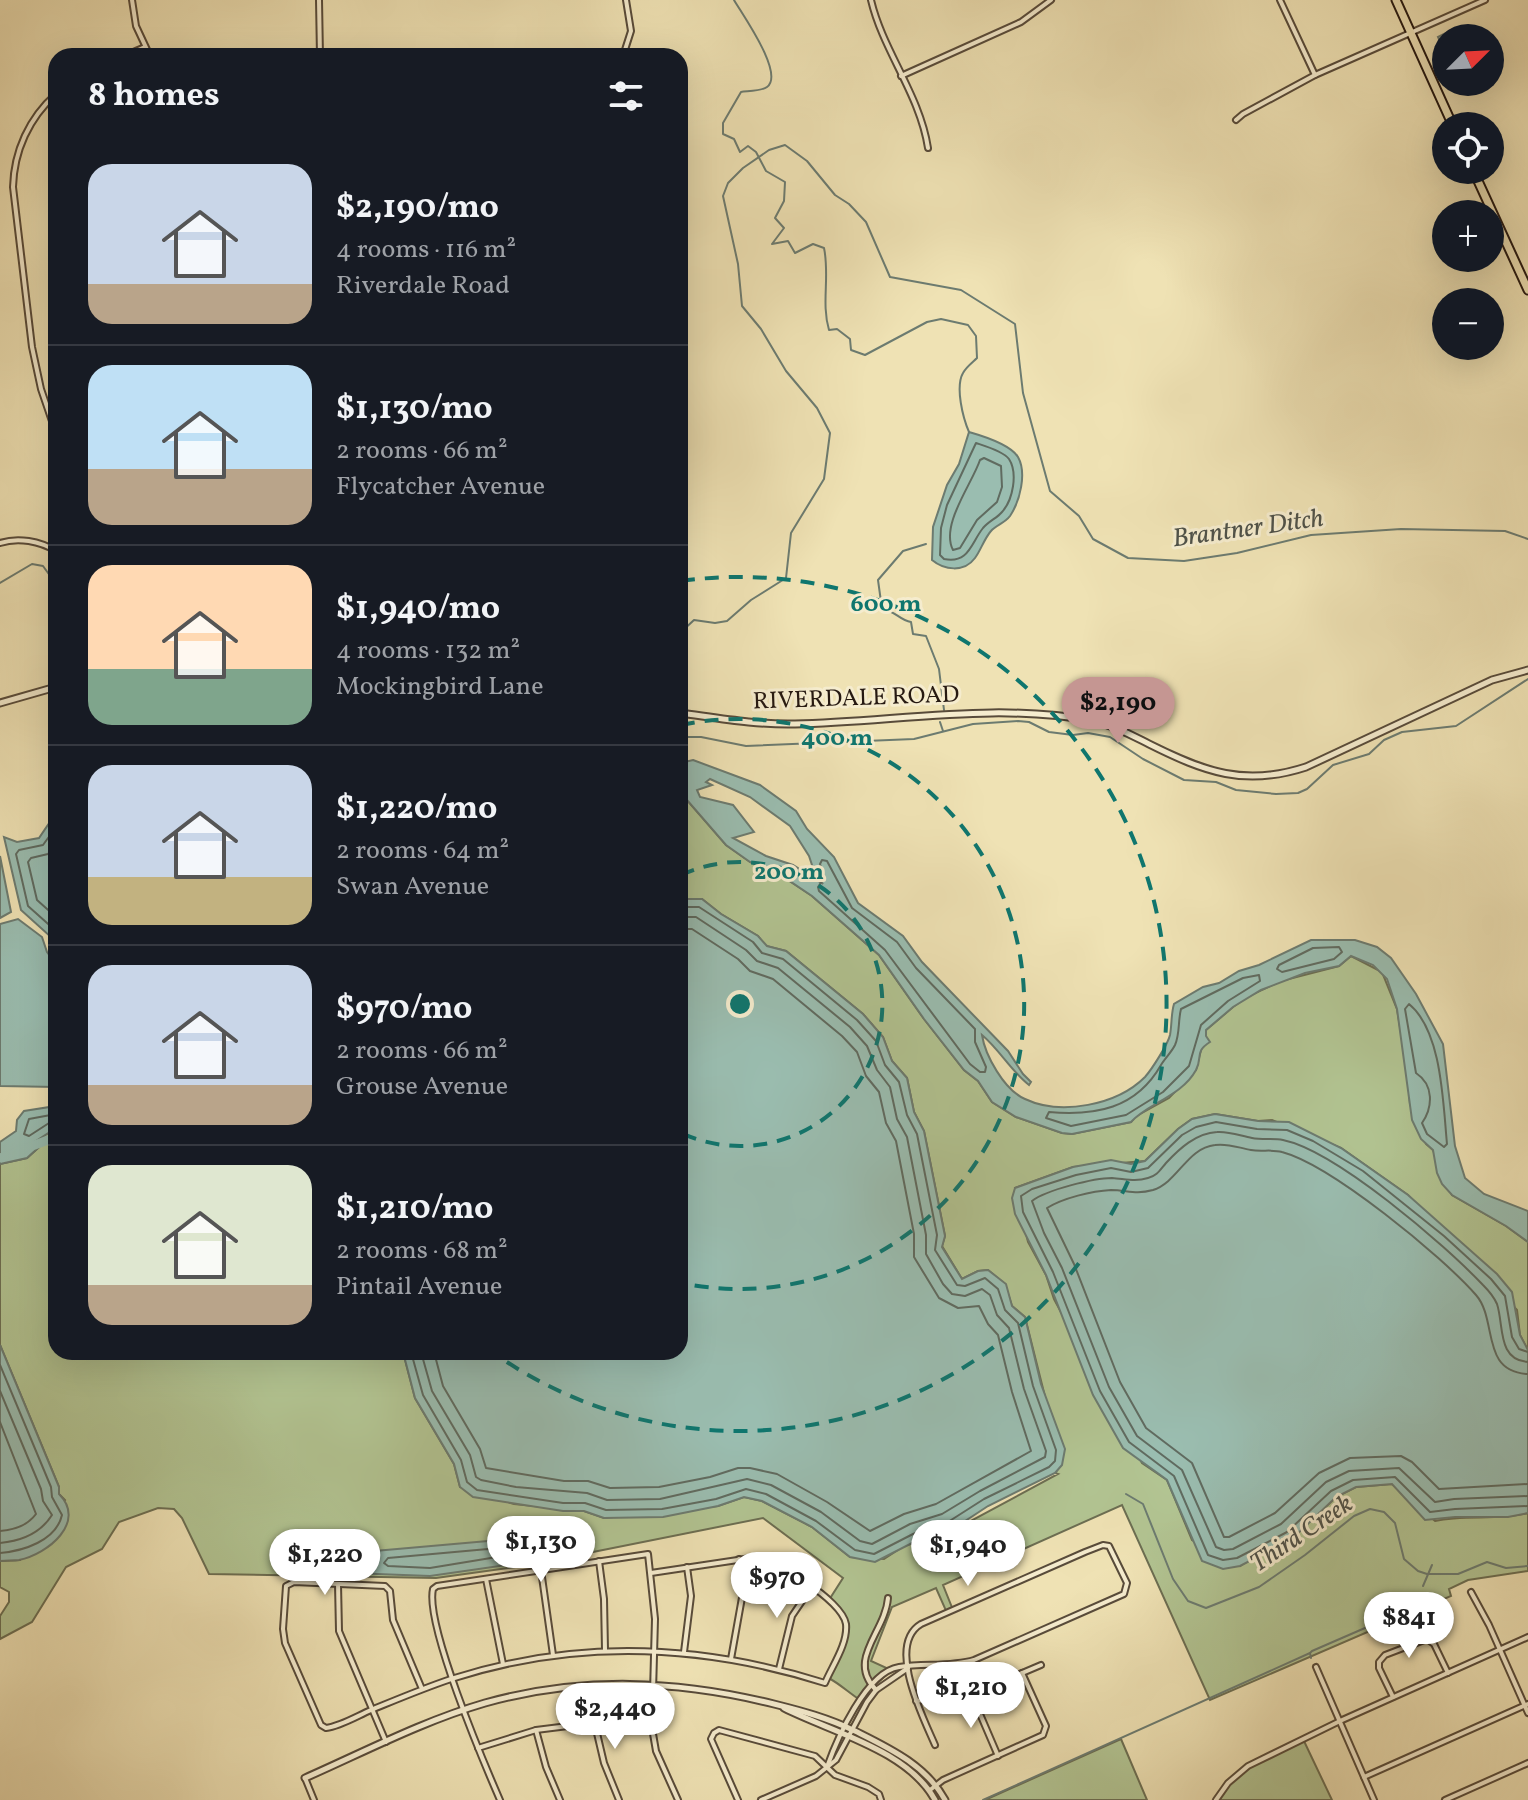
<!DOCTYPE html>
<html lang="en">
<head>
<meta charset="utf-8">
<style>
	body { margin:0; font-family:Vollkorn,serif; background:#20242c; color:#f1f3f6; height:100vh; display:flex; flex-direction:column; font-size:30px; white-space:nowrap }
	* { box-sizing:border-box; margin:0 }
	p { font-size:26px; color:#9ea1a6 }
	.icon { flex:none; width:44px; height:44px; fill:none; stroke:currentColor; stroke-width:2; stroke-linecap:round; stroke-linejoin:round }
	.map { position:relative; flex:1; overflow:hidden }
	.panel { position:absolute; left:48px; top:48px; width:640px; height:1312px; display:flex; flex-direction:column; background:#171b24; border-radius:24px; box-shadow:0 8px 32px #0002 }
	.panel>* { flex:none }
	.needle { width:52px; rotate:66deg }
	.fabs { position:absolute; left:1432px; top:24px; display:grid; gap:16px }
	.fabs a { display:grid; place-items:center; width:72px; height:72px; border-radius:50%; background:#171b24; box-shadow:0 8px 32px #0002; font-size:40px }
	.price { position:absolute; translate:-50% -68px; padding:0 18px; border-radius:28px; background:#fff; color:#222; font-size:26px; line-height:52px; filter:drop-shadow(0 2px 4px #0008) }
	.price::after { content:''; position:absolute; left:50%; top:48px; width:24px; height:18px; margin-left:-12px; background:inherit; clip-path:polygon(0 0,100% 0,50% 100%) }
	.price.selected { background:#c59692; color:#111 }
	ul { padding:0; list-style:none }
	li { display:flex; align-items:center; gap:24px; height:200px; padding:0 40px }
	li+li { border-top:2px solid #363941 }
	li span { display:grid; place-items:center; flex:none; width:224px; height:160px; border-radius:24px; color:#555 }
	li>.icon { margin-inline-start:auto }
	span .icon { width:96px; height:96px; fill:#fffc; stroke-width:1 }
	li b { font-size:34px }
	h2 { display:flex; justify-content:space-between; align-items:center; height:96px; padding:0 40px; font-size:34px }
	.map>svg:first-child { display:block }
	.green { fill:#b2c492; stroke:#6c6e52; stroke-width:2 }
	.water { fill:#9abdb0; stroke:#6c7b70; stroke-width:2; fill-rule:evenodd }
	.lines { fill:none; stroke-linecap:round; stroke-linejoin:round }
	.shore { stroke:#606b60; stroke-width:2 }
	.stream { stroke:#6c7b70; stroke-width:2 }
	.river { stroke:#9abdb0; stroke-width:9 }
	.minor-casing { stroke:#584b3a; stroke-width:8 }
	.tertiary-casing { stroke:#584b3a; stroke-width:9 }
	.primary-casing { stroke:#261911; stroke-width:11 }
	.minor { stroke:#f5ecce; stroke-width:4 }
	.tertiary { stroke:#f5ecce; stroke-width:5 }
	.primary { stroke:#efe2b4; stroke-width:7 }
	.ring { fill:none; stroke:#0f766e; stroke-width:4; stroke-dasharray:14 10 }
	.labels { text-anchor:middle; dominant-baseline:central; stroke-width:6; stroke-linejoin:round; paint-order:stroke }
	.street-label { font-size:24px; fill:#261911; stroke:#f5ecce }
	.water-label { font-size:26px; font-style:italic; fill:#4f5249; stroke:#f5ecce }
	.centre { fill:#0f766e; stroke:#f5ecce; stroke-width:4 }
	.ring-label { font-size:24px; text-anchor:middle; font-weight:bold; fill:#0f766e; stroke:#f5ecce; stroke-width:6; stroke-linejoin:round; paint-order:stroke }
</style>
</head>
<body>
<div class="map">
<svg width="1528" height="1800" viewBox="0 0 1528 1800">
	<rect width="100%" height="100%" fill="#efe2b4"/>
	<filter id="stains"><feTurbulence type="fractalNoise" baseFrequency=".0025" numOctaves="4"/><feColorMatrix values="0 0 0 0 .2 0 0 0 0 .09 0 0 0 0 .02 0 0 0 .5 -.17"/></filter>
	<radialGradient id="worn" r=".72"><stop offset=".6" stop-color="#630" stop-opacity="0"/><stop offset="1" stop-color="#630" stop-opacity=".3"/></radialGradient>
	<g class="green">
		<path d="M680 792 726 845 750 862 785 878 812 896 879 955 924 1019 964 1070 978 1081 992 1102 1016 1117 1062 1133 1072 1134 1131 1122 1136 1116 1169 1098 1196 1070 1206 1030 1233 1007 1247 997 1281 981 1339 966 1351 956 1382 972 1397 1009 1407 1069 1410 1104 1426 1144 1433 1150 1452 1195 1506 1226 1528 1242V1350L1520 1335 1517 1310 1408 1195 1341 1148 1272 1120 1258 1121 1215 1114 1192 1119 1178 1129 1145 1161 1073 1167 1015 1188 1028 1242 1046 1275 1054 1299 1142 1463 1167 1480 1192 1540 1240 1566 1314 1518 1336 1497 1356 1487 1392 1484 1435 1521C1466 1514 1498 1521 1528 1513V1571L1468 1580 1449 1589 1451 1596 1210 1700 1122 1505 943 1585 953 1610 947 1613 936 1588 892 1607 871 1661 891 1670 860 1700C848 1692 840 1684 827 1677L844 1641 845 1620 829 1600 843 1578 763 1518 523 1566 436 1578 209 1574 182 1518 174 1509 158 1508 119 1522 102 1549 66 1567 32 1622 0 1639V1616L9 1602V1592L0 1587V1561L20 1560 65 1500 59 1494V1487L0 1345V1164L27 1158 37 1149H31L30 1145 56 1128V1352H403L415 1398 454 1464 460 1487 514 1504 584 1511 604 1518 718 1506 744 1497 762 1501 812 1527 850 1557 884 1559 904 1546 954 1530 1058 1474 1055 1473 1062 1464 1025 1317 1012 1306 1005 1284 988 1270 978 1271 962 1279 942 1246 945 1236 924 1131 914 1112 907 1078 892 1061 883 1037 863 1014 786 951 766 946 758 936 721 914 702 899 680 900Z"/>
		<polygon points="1121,1739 1147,1800 985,1800"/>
		<polygon points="1303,1739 1332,1800 1216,1800 1236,1775"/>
	</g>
	<g class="water">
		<polygon points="1456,28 1460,31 1461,38 1446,38 1446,54 1438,37"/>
		<path d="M969 432C983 436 1010 444 1018 457 1027 473 1020 501 1010 516 1005 523 996 525 991 531 984 539 981 550 975 558 964 573 944 570 932 560L933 527 947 485 959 464Z"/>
		<path d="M693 760 760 785 796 811 807 829 834 857 858 903 903 936 922 962 1008 1051 1023 1074 1031 1082 1029 1085C1011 1071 999 1049 982 1035 985 1055 1004 1090 1025 1099 1061 1116 1117 1105 1145 1077 1152 1069 1168 1044 1170 1035 1172 1024 1171 1014 1174 1004L1203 987 1219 983 1239 971 1259 965 1311 940H1355L1377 947 1391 958 1416 994 1443 1044 1455 1146 1465 1178 1484 1194 1528 1211V1242L1506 1226 1452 1195 1442 1184 1437 1173 1433 1150 1421 1139 1412 1120 1397 1009 1387 979 1373 965 1351 956 1339 966 1305 973 1261 990 1233 1007 1206 1030V1036L1210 1042C1194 1052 1203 1057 1196 1070 1182 1096 1147 1104 1131 1122L1072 1134 1062 1133 1016 1117 992 1102 978 1081 964 1070 924 1019 879 955 812 896 785 878 750 862 726 845 680 792V763ZM710 779 750 797 790 826 809 856 815 874 823 884 793 865 766 856 733 838 754 832 733 805 700 797 697 790 712 785 706 782Z"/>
		<polygon points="56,813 56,947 51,937 21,910 4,837 17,842 39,838"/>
		<polygon points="0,856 11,912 0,918"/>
		<polygon points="682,899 702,899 721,914 758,936 767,946 786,951 863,1014 883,1037 892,1061 907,1078 914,1112 924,1131 945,1236 942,1247 962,1279 978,1271 988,1270 1006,1284 1012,1306 1025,1317 1041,1384 1065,1449 1062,1465 1055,1473 988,1506 953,1529 916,1541 875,1562 850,1557 812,1527 762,1501 744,1497 718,1506 663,1517 604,1518 584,1511 563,1511 473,1497 460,1487 454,1464 415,1398 403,1352 680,1352 680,900"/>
		<polygon points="18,919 42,937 47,952 56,964 56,1087 0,1086 0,924"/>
		<polygon points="56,1106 56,1128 30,1145 31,1149 38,1148 27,1158 0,1164 0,1142 16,1131 17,1120 24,1111"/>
		<polygon points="1215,1114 1258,1121 1289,1122 1341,1148 1408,1195 1497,1274 1512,1292 1520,1335 1528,1350 1528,1513 1508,1517 1455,1517 1425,1520 1392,1484 1356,1487 1336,1497 1292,1539 1240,1566 1223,1569 1202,1561 1167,1480 1123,1448 1093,1395 1046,1275 1015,1214 1012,1198 1015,1188 1073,1167 1111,1160 1131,1164 1145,1161 1178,1129 1192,1119"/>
		<path d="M0 1345 59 1487V1494C87 1522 48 1554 19 1560 13 1561 6 1560 0 1561Z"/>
		<polygon points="488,1541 536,1548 537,1556 528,1562 430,1576 297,1571 287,1569 284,1564 295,1558"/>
	</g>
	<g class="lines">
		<g class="shore">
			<path d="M976 443C985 446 1003 451 1009 459 1018 473 1013 500 1002 512 997 518 989 521 983 528 971 543 969 564 944 559L940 555 941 528 947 505Z"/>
			<path d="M984 458 1001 466 1002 487 997 502 977 520 960 548 953 550C940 525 972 484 980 460Z"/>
			<polyline points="56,827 43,845 19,850 16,854 28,906 56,931"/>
			<polyline points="56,845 48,854 31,858 28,862 37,900 56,917"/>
			<polygon points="822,860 827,861 852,908 897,942 916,968 975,1029 975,1042 986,1067 985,1072 980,1072 970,1064 885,950 819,891 818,887 824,878 820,864"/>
			<polygon points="1339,947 1342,952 1334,959 1282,972 1277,969 1279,965 1313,948"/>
			<path d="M1259 975 1260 981 1228 1001 1201 1025 1189 1066 1163 1092 1126 1115 1071 1126 1046 1118 1049 1112C1095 1116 1136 1109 1161 1065 1165 1058 1171 1053 1175 1045 1180 1034 1178 1020 1181 1009L1243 978Z"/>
			<path d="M1409 1004C1442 1031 1443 1103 1447 1144L1444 1147 1427 1134 1422 1123C1433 1107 1434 1085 1416 1073L1405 1009Z"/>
			<polyline points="56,1114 29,1119 24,1134 29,1136 49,1123 56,1122"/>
			<polyline points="411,1352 423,1395 461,1460 467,1482 477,1490 563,1503 585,1503 606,1510 662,1509 716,1499 746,1489 766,1494 816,1521 855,1550 874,1554 913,1534 948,1522 984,1499 1049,1467 1055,1461 1056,1450 1033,1386 1018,1323 1005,1310 998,1289 985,1278 965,1286 957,1285 935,1250 937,1235 917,1134 907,1115 899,1082 885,1065 876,1041 857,1020 783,959 762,953 753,942 699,907 680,907"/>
			<polyline points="421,1352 432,1391 470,1455 476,1477 481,1480 516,1487 587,1493 607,1500 660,1499 747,1479 771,1485 821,1512 860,1541 872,1544 910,1524 942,1514 980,1491 1045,1457 1046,1451 1024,1389 1009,1328 997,1315 990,1295 982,1289 965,1296 952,1294 943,1284 926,1254 926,1235 907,1137 897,1119 890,1087 877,1070 867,1046 850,1027 778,968 757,961 746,950 696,917 680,917"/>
			<polyline points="434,1352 443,1386 480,1449 486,1468 564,1481 588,1481 610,1488 659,1487 710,1477 738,1468 750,1468 777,1474 827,1502 870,1531 904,1514 936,1504 1031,1451 1012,1392 998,1335 988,1324 979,1306 958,1308 939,1298 914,1257 914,1234 896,1141 886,1123 879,1092 866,1076 857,1052 842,1036 773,979 750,971 738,959 692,929 680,929"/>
			<polyline points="1528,1352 1519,1349 1512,1337 1505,1296 1491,1279 1444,1236 1363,1171 1313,1141 1287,1130 1257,1129 1216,1122 1196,1127 1182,1135 1148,1168 1131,1172 1111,1168 1076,1175 1032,1189 1021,1196 1023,1212 1053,1272 1100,1391 1129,1442 1174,1476 1208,1555 1223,1560 1237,1558 1287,1532 1331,1491 1353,1480 1395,1477 1430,1512 1455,1509 1528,1506"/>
			<path d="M1528 1362C1497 1360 1504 1325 1497 1304 1494 1297 1488 1290 1483 1285 1444 1244 1336 1151 1283 1140 1273 1138 1262 1140 1252 1138 1241 1136 1229 1131 1217 1132 1196 1133 1179 1149 1166 1163 1160 1170 1157 1176 1148 1178 1135 1182 1126 1179 1112 1178 1094 1178 1046 1190 1032 1201L1044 1233 1062 1268 1109 1387 1137 1436 1182 1470 1216 1547 1224 1550 1233 1549 1281 1524 1326 1482 1349 1471 1399 1468 1435 1502 1454 1499 1528 1496"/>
			<path d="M0 1365 51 1487 52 1497 62 1515C56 1541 23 1551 0 1553"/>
			<path d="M1528 1374C1480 1372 1498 1320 1476 1295 1442 1256 1331 1165 1282 1152 1272 1149 1261 1152 1251 1150 1239 1148 1228 1143 1215 1145 1187 1148 1178 1182 1153 1190 1135 1195 1127 1190 1111 1190 1092 1191 1063 1198 1047 1208L1074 1264 1120 1382 1146 1428 1192 1463 1224 1537H1229L1275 1513 1319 1473 1350 1458 1401 1456 1412 1462 1439 1489 1528 1484"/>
			<path d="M0 1391 41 1489 43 1501 52 1515C40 1534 21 1541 0 1543"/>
			<path d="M0 1422 36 1514C27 1526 15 1530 0 1531"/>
			<polygon points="488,1549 501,1551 503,1556 430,1568 388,1566 384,1563 388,1558"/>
		</g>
		<g class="stream">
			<path d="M734 0C742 14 785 74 767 87 762 91 748 91 741 92L723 123V134L734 139 740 152 748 146 756 152 766 171 785 182 784 201 775 218 784 228 772 244 788 241 795 253 813 244 824 248C830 276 821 303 829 330L837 329 850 339 851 350 865 355 927 322 941 319 968 325 976 336 977 358C973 362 966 367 963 373 955 387 963 418 969 432"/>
			<path d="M926 544 903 551 878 580 882 609C896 611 899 620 911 622L913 634 926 636 939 669 944 710"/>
			<polyline points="0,583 32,564 43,566 56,584"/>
			<polyline points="680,633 694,620 715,623 727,621 751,600 786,578 791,533 824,479 830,433 817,408 786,371 761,329 742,306 738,264 723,196 728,183 743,168 769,150 785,145 807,161 835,195 849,204 866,222 890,277 961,290 1015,324 1023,393 1050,491 1079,516 1093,539 1128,558 1184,561 1237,553 1311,535 1401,529 1505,531 1528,539"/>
			<polyline points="940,722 943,731"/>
			<polyline points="680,737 701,737 746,746 914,739 973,724 1018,721 1029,722 1049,732 1073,735 1088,733 1110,737 1143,759 1184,780 1216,782 1236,790 1276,794 1298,793 1307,789 1333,765 1369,754 1384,740 1402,732 1456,726 1528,679"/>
			<polyline points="1126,1494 1143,1504 1173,1579 1188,1601 1206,1608 1259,1587 1305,1555 1354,1516 1370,1509 1384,1512 1395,1523 1404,1559 1418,1571 1427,1574 1458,1574 1487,1562 1506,1568 1528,1566"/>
			<polyline points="1423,1586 1432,1565"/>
			<polyline points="1311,1658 1310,1653 1312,1651 1411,1608 1415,1602"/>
			<polyline points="983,1800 1310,1653"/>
		</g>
		<polyline class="river" points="0,1158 56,1137"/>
		<defs>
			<g id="minor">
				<polyline points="132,0 136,26 150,56"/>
				<polyline points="319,0 320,56"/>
				<path d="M871 0C883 51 920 95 928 148"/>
				<polyline points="1280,0 1315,75"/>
				<polyline points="124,56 145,47"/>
				<polyline points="623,56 631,31 626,0"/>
				<polyline points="901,76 1021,22 1051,0"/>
				<path d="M56 94C29 118 14 151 13 187L32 347 41 389 56 433"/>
				<polyline points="1236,120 1243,114 1315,75 1485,0"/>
				<path d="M0 543C18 537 40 541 56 551"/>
				<polyline points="599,1561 604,1599 605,1650"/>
				<polyline points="541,1570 553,1655"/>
				<polyline points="486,1579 503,1664"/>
				<polyline points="338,1584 339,1631 386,1742"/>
				<polyline points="1471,1592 1489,1625 1528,1713"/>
				<polyline points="684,1652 691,1596 687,1567"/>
				<polyline points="731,1659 743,1592 739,1559"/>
				<polyline points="1316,1667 1374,1800"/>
				<polyline points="779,1669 792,1616 811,1588"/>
				<path d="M422 1689 393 1620 390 1591 385 1586 294 1582 286 1586 283 1629 285 1643 321 1725 326 1728C341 1726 357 1716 371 1710 398 1699 424 1688 451 1679 575 1639 702 1644 825 1683 832 1666 848 1644 846 1624 842 1600 775 1559 751 1558L651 1573"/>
				<path d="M876 1690C846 1659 885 1633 888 1598"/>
				<polyline points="971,1693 998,1756"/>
				<polyline points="1393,1697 1379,1668 1379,1662 1385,1655 1427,1639 1434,1644 1448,1673"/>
				<polyline points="916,1701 980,1691 1041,1665"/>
				<polyline points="536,1730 546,1767 560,1800"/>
				<polyline points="478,1748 536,1730 592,1723 596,1729 604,1763 619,1800"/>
				<path d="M827 1767C837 1739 866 1672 899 1667 924 1663 950 1667 974 1660L1124 1594 1127 1583 1109 1546 1103 1545 1085 1552 921 1624C886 1645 923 1717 935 1745"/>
				<polyline points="1364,1777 1528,1704"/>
				<polyline points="305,1778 314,1800"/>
				<polyline points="930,1790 943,1780 1043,1735 1046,1726 1022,1673"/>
				<path d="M500 1800C483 1761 425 1624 433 1589L437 1586 648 1554 655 1619 652 1728 656 1751 678 1800"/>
				<polyline points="738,1800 711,1739 714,1733 719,1730 815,1756 835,1775 868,1787 879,1794 881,1800"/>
				<polyline points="761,1800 816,1776 836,1760 867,1702 876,1690 908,1668"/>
				<polyline points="1216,1800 1228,1783 1248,1766 1340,1721 1528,1637"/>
				<polyline points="1445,1800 1528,1763"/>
			</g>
			<g id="tertiary">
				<polyline points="0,703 56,687"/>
				<path d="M680 713C718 718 757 725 795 724 895 722 995 702 1093 721 1113 725 1131 735 1149 744 1205 772 1245 787 1306 767L1492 680 1528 670"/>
				<path d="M784 1708C831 1732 908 1750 935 1800"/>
				<path d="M305 1778C364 1752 423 1721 485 1703 582 1676 677 1680 774 1704 802 1711 828 1718 855 1731 889 1748 926 1765 945 1800"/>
			</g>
			<g id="primary">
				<polyline points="1396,0 1453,126"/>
				<polyline points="1473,170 1528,290"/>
			</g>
		</defs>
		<use href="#minor" class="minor-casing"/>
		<use href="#tertiary" class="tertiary-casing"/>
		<use href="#primary" class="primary-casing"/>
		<use href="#minor" class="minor"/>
		<use href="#tertiary" class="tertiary"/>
		<use href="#primary" class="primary"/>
	</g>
	<g class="ring">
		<path d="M681 875A142 142 0 1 1 681 1133"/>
		<path d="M681 725A285 285 0 1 1 681 1283"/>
		<path d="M681 581A427 427 0 1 1 495 1354"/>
	</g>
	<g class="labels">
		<g class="street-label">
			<text transform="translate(856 699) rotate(-2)">RIVERDALE ROAD</text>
		</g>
		<g class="water-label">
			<text transform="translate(1248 529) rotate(-8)">Brantner Ditch</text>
			<text transform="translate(1302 1534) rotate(-34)">Third Creek</text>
		</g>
	</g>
	<circle cx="740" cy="1004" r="12" class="centre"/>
	<g class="ring-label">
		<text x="886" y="611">600 m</text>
		<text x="837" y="745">400 m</text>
		<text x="789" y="879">200 m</text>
	</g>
	<rect width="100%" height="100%" filter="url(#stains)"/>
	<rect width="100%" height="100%" fill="url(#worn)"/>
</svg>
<div class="fabs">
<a><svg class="needle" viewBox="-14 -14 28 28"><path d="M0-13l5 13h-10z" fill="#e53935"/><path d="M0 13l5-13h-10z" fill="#9ea1a6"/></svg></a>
<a><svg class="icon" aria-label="locate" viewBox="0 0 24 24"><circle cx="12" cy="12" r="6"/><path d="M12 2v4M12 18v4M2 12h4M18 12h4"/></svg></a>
<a>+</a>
<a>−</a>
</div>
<b class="price selected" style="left:1118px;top:745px">$2,190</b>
<b class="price" style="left:541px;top:1584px">$1,130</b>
<b class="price" style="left:968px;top:1588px">$1,940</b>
<b class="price" style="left:325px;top:1597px">$1,220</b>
<b class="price" style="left:777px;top:1620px">$970</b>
<b class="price" style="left:1409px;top:1660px">$841</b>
<b class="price" style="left:971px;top:1730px">$1,210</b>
<b class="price" style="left:615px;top:1751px">$2,440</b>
<section class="panel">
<h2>8 homes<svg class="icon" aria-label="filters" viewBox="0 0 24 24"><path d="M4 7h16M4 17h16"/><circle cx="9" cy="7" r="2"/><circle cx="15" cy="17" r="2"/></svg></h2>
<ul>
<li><span style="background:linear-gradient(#c9d6e8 75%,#b9a48a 0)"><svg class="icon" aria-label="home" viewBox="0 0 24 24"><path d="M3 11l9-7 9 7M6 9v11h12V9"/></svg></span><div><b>$2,190/mo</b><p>4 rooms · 116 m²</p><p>Riverdale Road</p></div></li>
<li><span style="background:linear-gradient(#bfe0f5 65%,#b9a48a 0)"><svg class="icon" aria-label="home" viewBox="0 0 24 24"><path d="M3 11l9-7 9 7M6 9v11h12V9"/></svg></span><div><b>$1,130/mo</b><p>2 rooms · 66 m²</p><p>Flycatcher Avenue</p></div></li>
<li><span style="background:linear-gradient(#ffd9b3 65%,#7fa58c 0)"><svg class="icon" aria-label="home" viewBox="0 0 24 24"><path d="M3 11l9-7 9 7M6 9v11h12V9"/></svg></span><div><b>$1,940/mo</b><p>4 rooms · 132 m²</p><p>Mockingbird Lane</p></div></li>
<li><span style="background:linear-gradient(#c9d6e8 70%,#c2b280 0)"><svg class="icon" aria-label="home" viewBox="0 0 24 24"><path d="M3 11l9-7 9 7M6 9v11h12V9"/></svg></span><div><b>$1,220/mo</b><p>2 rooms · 64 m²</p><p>Swan Avenue</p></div></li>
<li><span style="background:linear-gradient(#c9d6e8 75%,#b9a48a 0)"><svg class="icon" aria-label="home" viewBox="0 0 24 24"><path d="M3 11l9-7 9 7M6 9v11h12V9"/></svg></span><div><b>$970/mo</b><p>2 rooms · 66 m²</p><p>Grouse Avenue</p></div></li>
<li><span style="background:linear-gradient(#dfe7d0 75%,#b9a48a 0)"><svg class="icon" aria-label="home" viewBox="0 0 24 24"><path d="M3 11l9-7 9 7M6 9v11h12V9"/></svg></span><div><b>$1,210/mo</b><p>2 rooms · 68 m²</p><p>Pintail Avenue</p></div></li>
</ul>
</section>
</div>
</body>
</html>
